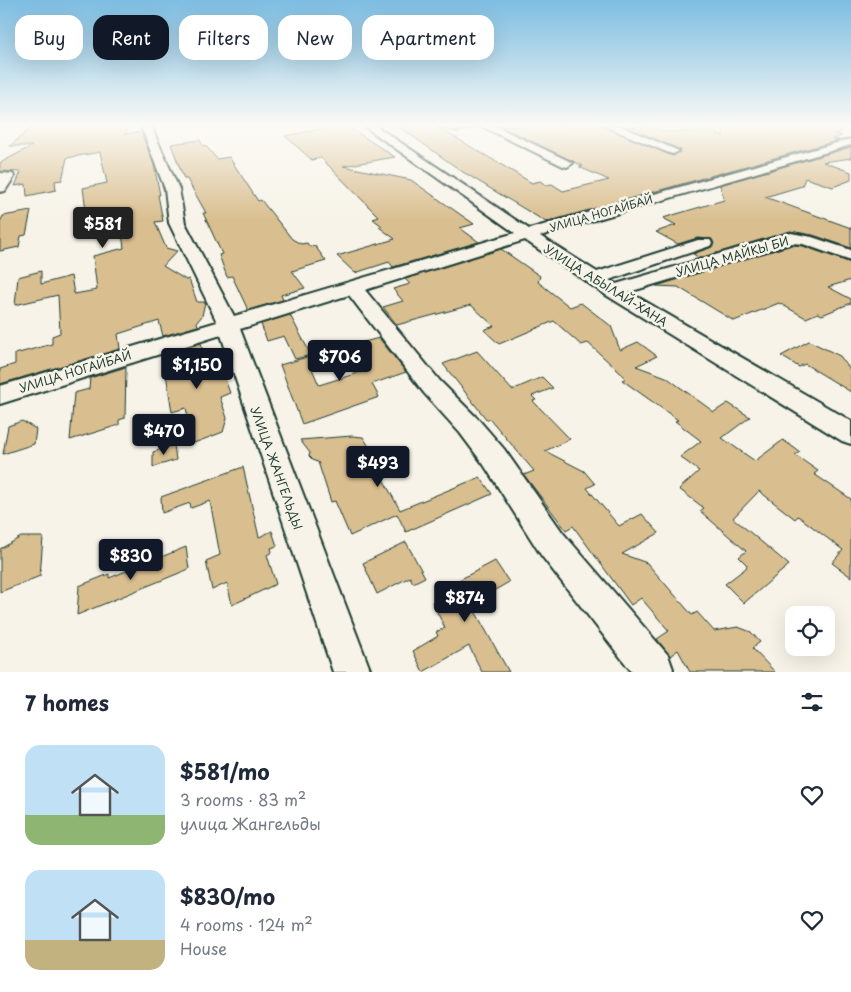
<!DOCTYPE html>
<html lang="en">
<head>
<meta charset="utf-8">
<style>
	body { margin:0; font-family:"Playpen Sans",sans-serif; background:#f6f6f7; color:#1f2937; height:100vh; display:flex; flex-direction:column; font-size:19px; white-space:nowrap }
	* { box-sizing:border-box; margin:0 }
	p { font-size:16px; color:#747a83 }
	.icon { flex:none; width:28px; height:28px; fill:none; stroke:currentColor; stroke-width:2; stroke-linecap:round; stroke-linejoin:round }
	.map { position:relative; height:672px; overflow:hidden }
	.panel { display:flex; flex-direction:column; background:#fff; flex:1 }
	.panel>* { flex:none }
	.banner { position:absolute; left:15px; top:15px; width:500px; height:45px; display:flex; gap:10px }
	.fabs { position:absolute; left:785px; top:606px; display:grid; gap:10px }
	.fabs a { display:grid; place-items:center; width:50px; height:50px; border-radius:10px; background:#fff; box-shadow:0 5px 20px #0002; font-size:25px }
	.price { position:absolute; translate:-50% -42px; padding:0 11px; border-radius:5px; background:#111827; color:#fff; font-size:16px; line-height:32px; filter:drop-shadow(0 1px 2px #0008) }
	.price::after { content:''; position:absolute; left:50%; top:30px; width:15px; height:11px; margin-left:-8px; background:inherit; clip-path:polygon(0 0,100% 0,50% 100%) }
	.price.current { background:#222; color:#fff }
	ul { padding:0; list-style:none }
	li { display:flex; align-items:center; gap:15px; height:125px; padding:0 25px }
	li span { display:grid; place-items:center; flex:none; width:140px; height:100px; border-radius:15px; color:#555 }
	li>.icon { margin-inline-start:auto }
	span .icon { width:60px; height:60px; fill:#fffc; stroke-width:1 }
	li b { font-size:21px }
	h2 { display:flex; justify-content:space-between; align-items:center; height:60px; padding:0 25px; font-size:21px }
	.chip { padding:0 18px; border-radius:15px; background:#fff; box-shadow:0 5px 20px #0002; font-size:18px; line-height:45px }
	.chip.current { background:#111827; color:#fff }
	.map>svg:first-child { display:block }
	.building { fill:#d9be8f; stroke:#1f3d34 }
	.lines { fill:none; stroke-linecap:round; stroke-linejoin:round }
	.street-casing { stroke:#1f3d34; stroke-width:4 }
	.street { fill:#f7f3e8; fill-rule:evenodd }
	.labels { text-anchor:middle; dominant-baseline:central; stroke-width:5; stroke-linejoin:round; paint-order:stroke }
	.far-street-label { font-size:11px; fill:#1f3d34; stroke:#f7f3e8 }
	.street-label { font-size:12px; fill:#1f3d34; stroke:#f7f3e8 }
</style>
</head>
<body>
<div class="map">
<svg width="851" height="672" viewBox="0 0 851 672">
	<rect width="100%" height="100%" fill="#f7f3e8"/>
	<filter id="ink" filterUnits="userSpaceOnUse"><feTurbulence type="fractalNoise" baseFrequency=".02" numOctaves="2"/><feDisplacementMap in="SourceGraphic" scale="10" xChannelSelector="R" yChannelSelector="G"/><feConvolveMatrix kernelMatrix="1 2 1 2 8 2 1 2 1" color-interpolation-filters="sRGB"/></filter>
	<g filter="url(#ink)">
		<g class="building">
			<polygon points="48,126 132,126 124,134 141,132 154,165 160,195 158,195 163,221 155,222 166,248 177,251 163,266 186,280 189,279 197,302 205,302 202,316 197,322 198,326 163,336 159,321 118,334 120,349 0,384 0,369 15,364 15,354 52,344 52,336 60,333 58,295 15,305 18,277 41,271 41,284 71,276 74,294 97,290 93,256 124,248 119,212 87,218 83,188 107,183 100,152 67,158 62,180 55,181 56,190 27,196 26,184 15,186 21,172 0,171 0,163 32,146 10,146 32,127"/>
			<polygon points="335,126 347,126 395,157 343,166 411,180 474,224 460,228 479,242 393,267 389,262 355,273 337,256 395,239 379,227 382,226 373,219 379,217 321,158 312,160 285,136"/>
			<polygon points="398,126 436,126 532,183 540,181 546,185 552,184 563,191 609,180 579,167 583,166 500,126 603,126 673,156 681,150 627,127 643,126 668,132 710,131 723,136 724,126 842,126 842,132 834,134 842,136 832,139 839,140 546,222 463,172"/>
			<polygon points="200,140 203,146 205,145 217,159 229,157 258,201 261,200 292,239 301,244 307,243 310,247 315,246 326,261 292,271 305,288 281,295 283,300 248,310 232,276 227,277 219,255 222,254 203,213 206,213 187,179 184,179 171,144"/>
			<polygon points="851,147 851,158 823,162 851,172 851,180 833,187 805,178 802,186 765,197 851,228 851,248 813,235 790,231 700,258 693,254 712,247 714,244 712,239 697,238 678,244 656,232 676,225 663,218 724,200 720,185"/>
			<polygon points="31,211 26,235 21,236 19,247 0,251 0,222 3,216"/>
			<polygon points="792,245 803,246 851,263 851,280 828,287 851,299 851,303 822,315 818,313 806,318 779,303 734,321 678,287 656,286"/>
			<polygon points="501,249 540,276 538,282 570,307 581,303 611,326 620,350 638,342 657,356 636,366 666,377 714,412 728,403 750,417 722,438 755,461 783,440 800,452 795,455 818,471 814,474 851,499 851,577 832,563 843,550 798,516 795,519 759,491 733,518 789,565 744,603 725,584 746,568 747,565 739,557 746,551 700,511 704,508 679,489 699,471 680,457 701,441 675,421 678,420 622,380 626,378 588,343 581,345 554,321 499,344 484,330 494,326 471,305 397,325 383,307 403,301 393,289 410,284 405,279"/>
			<polygon points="290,315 311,355 295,359 284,336 267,341 261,324"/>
			<polygon points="379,338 406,372 372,384 379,397 302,424 280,365 307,357 319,385 364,371 349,346"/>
			<polygon points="809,341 840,356 851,371 851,392 805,364 799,367 781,356"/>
			<polygon points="201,343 204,358 219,363 230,393 220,397 227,418 223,432 194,443 186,408 172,412 163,355"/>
			<polygon points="477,351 512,390 542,377 553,388 532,396 536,400 533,401 570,439 545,451 584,471 595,484 587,488 619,526 642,514 659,533 622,554 647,563 692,615 697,612 714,631 738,627 751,632 760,642 752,648 775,672 690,672 678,650 670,656 657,639 669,631 641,598 631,605 573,526 566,530 524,475 534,471 490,419 487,420 443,364"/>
			<polygon points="126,367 125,418 119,420 119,425 70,440 74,393 89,389 90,378"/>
			<polygon points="22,421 36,429 34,444 3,454 8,426"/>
			<polygon points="352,436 363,437 368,445 372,468 378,470 400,510 480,477 492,494 406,532 397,514 350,536 335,501 331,502 318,462 314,461 309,456 310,453 300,440"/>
			<polygon points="174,445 176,460 153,467 153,452"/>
			<polygon points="243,467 259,537 272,531 277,546 271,548 272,552 267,555 276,584 232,605 227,583 212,590 206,561 220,555 210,501 191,508 190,503 162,513 161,497"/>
			<polygon points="21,537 43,537 40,576 0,592 0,549"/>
			<polygon points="406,542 425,577 413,583 410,577 377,594 363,563"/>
			<polygon points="186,547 189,569 77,615 79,586 109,574 109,578"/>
			<polygon points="495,561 509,582 471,604 509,672 482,672 469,646 423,672 413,651 438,636 436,632 445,628 432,602 462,585 459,580"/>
		</g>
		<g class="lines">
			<defs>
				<g id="street">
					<polygon points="141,126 151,126 179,189 185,223 234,316 515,233 364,126 376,126 529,229 851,139 851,145 540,236 597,272 698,240 710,240 712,243 710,246 609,280 616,284 791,233 812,237 851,250 851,261 803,244 792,243 629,292 851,421 851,444 842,441 606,295 525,240 365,290 440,381 478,419 504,449 563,533 668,655 673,669 672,672 632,672 541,555 484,465 460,433 424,393 349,295 240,329 371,672 333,672 221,335 0,404 0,386 217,322 169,223 165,189"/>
					<polygon points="438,126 478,126 457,131"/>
					<polygon points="481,126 495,126 573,163 567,167 563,166"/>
					<polygon points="605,126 620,126 679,151 673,154 669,153"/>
					<polygon points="0,173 13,174 14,177 5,191 0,192"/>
				</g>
			</defs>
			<use href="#street" class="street-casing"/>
			<use href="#street" class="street"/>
		</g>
	</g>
	<linearGradient id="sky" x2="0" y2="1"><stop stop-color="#7dbde2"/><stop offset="0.57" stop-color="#fbfaf5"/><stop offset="1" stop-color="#fbfaf5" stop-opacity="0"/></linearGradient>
	<rect width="851" height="220" fill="url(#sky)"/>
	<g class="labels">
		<g class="far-street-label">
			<text transform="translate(601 213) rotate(-16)">УЛИЦА НОГАЙБАЙ</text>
		</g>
		<g class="street-label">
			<text transform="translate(732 256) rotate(-16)">УЛИЦА МАЙКЫ БИ</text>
			<text transform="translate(606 285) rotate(32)">УЛИЦА АБЫЛАЙ-ХАНА</text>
			<text transform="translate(75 371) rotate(-17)">УЛИЦА НОГАЙБАЙ</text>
			<text transform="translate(277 468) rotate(70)">УЛИЦА ЖАНГЕЛЬДЫ</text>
		</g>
	</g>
</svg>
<div class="fabs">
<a><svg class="icon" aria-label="locate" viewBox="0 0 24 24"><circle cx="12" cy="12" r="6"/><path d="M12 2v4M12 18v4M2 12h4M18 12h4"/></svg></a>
</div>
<b class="price current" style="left:103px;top:249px">$581</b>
<b class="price" style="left:340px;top:382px">$706</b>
<b class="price" style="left:197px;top:390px">$1,150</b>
<b class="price" style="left:164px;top:456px">$470</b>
<b class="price" style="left:378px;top:488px">$493</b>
<b class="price" style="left:131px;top:581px">$830</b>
<b class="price" style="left:465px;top:623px">$874</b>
<div class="banner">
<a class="chip">Buy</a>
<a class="chip current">Rent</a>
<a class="chip">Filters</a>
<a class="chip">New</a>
<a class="chip">Apartment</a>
</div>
</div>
<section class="panel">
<h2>7 homes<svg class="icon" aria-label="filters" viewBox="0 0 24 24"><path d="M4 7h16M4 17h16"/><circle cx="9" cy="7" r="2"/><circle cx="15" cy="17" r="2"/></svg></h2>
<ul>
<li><span style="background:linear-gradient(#bfe0f5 70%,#8fb573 0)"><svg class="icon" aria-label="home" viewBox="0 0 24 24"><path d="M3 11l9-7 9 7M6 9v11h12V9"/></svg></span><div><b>$581/mo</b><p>3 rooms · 83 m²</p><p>улица Жангельды</p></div><svg class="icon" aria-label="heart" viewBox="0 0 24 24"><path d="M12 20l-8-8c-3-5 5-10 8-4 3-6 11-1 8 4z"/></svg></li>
<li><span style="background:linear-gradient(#bfe0f5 70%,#c2b280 0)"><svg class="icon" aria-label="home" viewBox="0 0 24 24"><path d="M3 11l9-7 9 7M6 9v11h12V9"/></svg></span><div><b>$830/mo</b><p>4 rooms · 124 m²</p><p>House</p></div><svg class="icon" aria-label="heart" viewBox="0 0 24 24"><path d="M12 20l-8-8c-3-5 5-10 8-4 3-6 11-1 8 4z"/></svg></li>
</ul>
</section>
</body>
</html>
